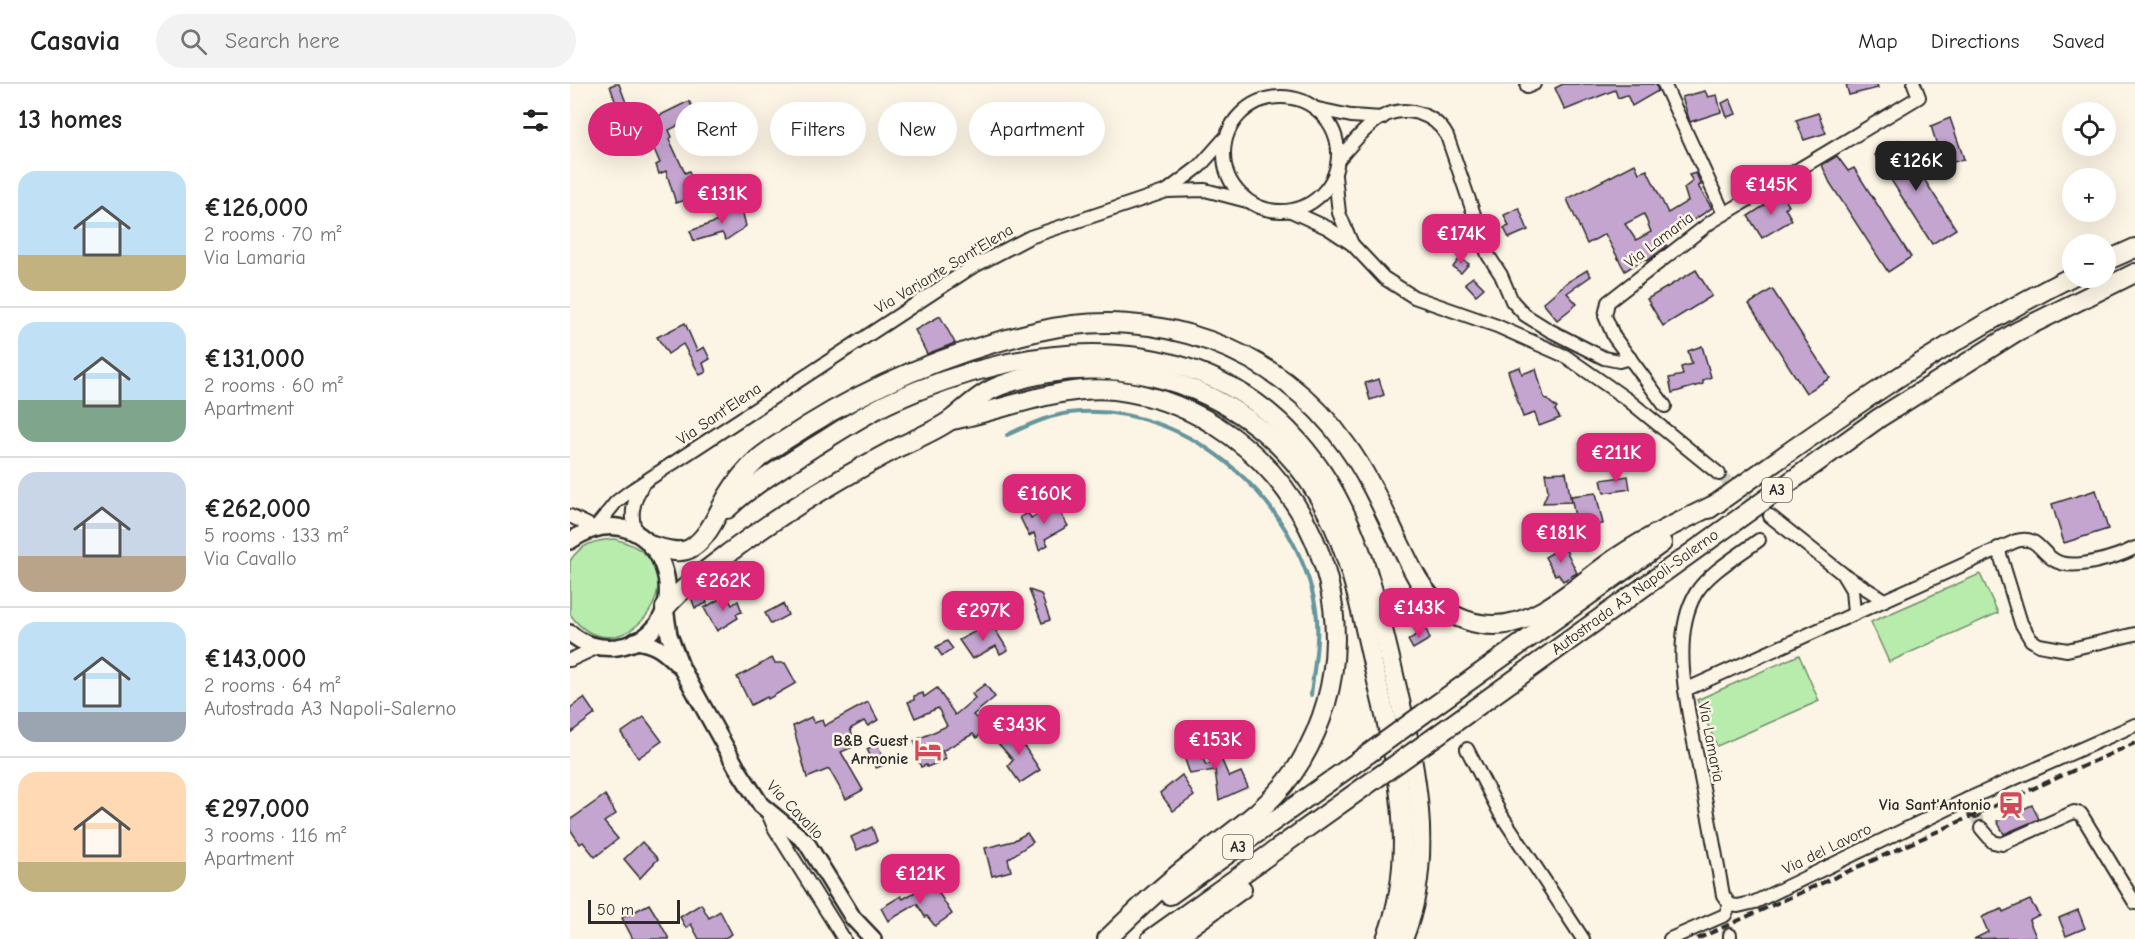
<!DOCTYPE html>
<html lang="en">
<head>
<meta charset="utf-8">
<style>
	body { margin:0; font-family:"Comic Neue",sans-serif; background:#f2f2f2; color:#222; height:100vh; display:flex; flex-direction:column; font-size:22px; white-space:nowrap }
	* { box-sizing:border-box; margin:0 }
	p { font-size:20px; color:#767676 }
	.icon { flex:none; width:33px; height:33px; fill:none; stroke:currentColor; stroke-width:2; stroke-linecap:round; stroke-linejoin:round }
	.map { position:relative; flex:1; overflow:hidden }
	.side { display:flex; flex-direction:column; background:#fff; width:570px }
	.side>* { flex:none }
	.hud { position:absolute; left:18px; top:18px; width:570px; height:54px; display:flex; gap:12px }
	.fabs { position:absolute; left:1492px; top:18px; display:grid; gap:12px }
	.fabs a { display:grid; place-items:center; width:54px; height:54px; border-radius:50%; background:#fff; box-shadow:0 6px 24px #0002; font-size:30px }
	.scale { position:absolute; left:18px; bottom:15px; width:92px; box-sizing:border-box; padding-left:6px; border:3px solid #2b2b2b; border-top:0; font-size:16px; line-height:21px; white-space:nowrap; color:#2b2b2b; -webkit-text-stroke:4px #fcf5e5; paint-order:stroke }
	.price { position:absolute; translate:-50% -51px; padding:0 14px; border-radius:12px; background:#db2777; color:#fff; font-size:20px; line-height:39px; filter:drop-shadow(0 2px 3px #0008) }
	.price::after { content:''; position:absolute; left:50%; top:36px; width:18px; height:14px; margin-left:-9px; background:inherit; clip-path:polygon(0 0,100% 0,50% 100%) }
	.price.active { background:#222; color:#fff }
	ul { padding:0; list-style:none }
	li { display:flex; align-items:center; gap:18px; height:150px; padding:0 18px }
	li+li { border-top:2px solid #e0e0e0 }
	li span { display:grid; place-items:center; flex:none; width:168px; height:120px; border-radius:18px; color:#555 }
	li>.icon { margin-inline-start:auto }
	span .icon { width:72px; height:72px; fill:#fffc; stroke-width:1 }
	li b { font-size:26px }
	h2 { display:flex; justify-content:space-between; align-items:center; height:72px; padding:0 18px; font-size:26px }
	.tag { padding:0 21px; border-radius:27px; background:#fff; box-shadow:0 6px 24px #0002; font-size:21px; line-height:54px }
	.tag.active { background:#db2777; color:#fff }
	header { display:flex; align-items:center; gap:36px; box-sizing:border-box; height:84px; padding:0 30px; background:#fff; border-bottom:2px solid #e0e0e0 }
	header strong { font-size:28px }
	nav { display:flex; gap:33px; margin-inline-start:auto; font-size:21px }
	.search { width:420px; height:54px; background:#f2f2f2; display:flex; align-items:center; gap:15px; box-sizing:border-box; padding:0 21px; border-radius:33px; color:#767676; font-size:22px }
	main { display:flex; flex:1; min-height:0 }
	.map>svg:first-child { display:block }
	.green { fill:#b8ecad; stroke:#728c6c; stroke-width:1.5 }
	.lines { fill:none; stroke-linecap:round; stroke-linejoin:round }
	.stream { stroke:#65959d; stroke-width:4 }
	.building { fill:#c4a5d0; stroke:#2b2b2b; stroke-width:1.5; fill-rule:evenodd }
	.minor-tunnel { stroke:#d2cdc0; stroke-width:12; stroke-dasharray:12 6; stroke-linecap:butt }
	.minor-casing { stroke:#2b2b2b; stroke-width:16 }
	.major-casing { stroke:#2b2b2b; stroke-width:20 }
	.highway-casing { stroke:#2b2b2b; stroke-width:22 }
	.minor { stroke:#fcf5e5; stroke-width:12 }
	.major { stroke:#fcf5e5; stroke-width:15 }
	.highway { stroke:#fcf5e5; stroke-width:18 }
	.rail { stroke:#2b2b2b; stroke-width:4; stroke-dasharray:9 4.5; stroke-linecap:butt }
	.highway-bridge-casing { stroke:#2b2b2b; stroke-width:22; stroke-linecap:butt }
	.highway-bridge { stroke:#fcf5e5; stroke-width:18 }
	.labels { text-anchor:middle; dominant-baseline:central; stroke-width:5; stroke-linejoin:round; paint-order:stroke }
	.shield { fill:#fcf5e5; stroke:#6a6863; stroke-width:1.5 }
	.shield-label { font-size:15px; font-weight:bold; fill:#2b2b2b }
	.street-label { font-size:16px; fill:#2b2b2b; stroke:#fcf5e5 }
	.poi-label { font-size:16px; font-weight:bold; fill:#2b2b2b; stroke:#fcf5e5; text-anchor:end }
</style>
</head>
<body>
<header>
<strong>Casavia</strong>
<div class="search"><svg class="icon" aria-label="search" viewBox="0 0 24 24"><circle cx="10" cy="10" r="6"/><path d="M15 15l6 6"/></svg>Search here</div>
<nav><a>Map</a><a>Directions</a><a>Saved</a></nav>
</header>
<main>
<section class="side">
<h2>13 homes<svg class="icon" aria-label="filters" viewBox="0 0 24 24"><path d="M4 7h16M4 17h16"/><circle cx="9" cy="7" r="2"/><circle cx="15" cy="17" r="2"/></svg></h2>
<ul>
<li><span style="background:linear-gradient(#bfe0f5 70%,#c2b280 0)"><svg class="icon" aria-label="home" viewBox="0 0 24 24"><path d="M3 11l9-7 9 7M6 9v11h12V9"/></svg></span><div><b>€126,000</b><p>2 rooms · 70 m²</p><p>Via Lamaria</p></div></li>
<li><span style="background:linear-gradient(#bfe0f5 65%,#7fa58c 0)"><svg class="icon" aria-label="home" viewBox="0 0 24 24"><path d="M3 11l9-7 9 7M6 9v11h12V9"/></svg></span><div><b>€131,000</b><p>2 rooms · 60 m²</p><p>Apartment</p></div></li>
<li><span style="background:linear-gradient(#c9d6e8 70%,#b9a48a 0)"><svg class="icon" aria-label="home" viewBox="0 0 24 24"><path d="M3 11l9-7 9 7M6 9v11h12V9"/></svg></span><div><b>€262,000</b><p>5 rooms · 133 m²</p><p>Via Cavallo</p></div></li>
<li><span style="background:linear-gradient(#bfe0f5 75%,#9aa5b1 0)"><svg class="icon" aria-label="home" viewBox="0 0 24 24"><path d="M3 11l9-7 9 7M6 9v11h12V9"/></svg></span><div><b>€143,000</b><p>2 rooms · 64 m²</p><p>Autostrada A3 Napoli-Salerno</p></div></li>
<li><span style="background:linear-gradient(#ffd9b3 75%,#c2b280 0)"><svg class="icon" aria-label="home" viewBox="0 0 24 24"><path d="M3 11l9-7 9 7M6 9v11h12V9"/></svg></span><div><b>€297,000</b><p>3 rooms · 116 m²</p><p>Apartment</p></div></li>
</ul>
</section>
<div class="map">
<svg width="1565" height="855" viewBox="0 0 1565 855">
	<rect width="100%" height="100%" fill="#fcf5e5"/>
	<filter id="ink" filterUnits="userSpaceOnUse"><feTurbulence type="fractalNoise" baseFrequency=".0167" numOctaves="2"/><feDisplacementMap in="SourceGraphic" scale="12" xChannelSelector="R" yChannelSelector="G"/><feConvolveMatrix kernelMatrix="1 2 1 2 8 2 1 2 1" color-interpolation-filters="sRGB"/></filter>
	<g filter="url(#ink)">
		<g class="green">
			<path d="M44 455C143 479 51 603 0 530V477C10 460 26 456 44 455Z"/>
			<polygon points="1410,490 1428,529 1319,578 1301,538"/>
			<polygon points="1229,571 1249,617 1147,662 1127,616"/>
		</g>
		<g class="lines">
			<path class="stream" d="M437 351C460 340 484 329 510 328 622 322 727 417 746 525 750 553 744 583 741 611"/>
		</g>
		<g class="building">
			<polygon points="45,0 49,0 63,37 53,40 40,2"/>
			<polygon points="993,0 1086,0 1088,7 1062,22 1057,11 1048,14 1045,6 995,26 985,4"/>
			<polygon points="1276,0 1307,0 1308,4 1279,11"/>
			<polygon points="1135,7 1138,13 1147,11 1151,28 1120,38 1112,13"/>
			<polygon points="1160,15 1166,30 1157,33 1152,19"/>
			<polygon points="119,17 127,32 99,46 102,53 99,55 115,89 119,87 129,112 106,119 96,87 89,90 86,81 90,79 81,58 78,60 77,54 74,55 68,42"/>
			<polygon points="1248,29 1256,49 1234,56 1226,36"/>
			<polygon points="1380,34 1394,75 1373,81 1361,42"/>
			<polygon points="1329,56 1386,145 1362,160 1305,71"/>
			<polygon points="1267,72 1278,87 1284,84 1341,173 1318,188 1260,99 1252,81"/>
			<path d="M1065 80 1069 89 1077 86 1098 129 1118 117 1114 104 1123 97 1119 91 1126 89 1131 101 1128 102 1142 124 1093 156 1097 162 1077 177 1075 174 1055 187 1035 150 1017 160 997 115ZM1074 130 1081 148 1066 156 1055 140Z"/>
			<polygon points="1212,110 1219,122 1215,124 1222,136 1192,154 1178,132"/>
			<polygon points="171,122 176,142 171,146 156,156 152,149 124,157 120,147 148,137 146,131"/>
			<polygon points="949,124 958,146 939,154 934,144 939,142 934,131"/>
			<polygon points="890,174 899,180 891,189 883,183"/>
			<polygon points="1017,186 1021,192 997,209 1007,220 987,236 973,219 996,199"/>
			<polygon points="1126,186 1142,212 1093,242 1077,215"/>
			<polygon points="903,193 914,204 906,211 895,199"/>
			<polygon points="1202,205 1260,294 1236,309 1179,220"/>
			<polygon points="370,232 385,259 357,270 345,246"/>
			<polygon points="115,239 127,267 134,263 140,275 133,279 136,288 130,291 113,260 98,270 87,253"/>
			<polygon points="1132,262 1141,293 1133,296 1133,300 1102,309 1099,294 1113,291 1111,283 1122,280 1118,267"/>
			<polygon points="950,283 952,290 966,285 974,313 987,324 985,326 990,334 969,342 965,329 953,333 938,287"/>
			<polygon points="809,295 814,311 800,316 795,299"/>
			<polygon points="996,388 1001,418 973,419 978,407 975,389"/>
			<polygon points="1058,392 1060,405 1034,409 1031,396"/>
			<polygon points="1526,406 1538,445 1494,459 1482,420"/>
			<polygon points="1026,409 1033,440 1007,444 1001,412"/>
			<polygon points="486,421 498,442 475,455 478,461 469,466 464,449 459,452 450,433 458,429 461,434"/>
			<polygon points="994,462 1007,489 993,497 988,490 985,491 975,473"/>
			<polygon points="133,506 137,519 125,524 121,513"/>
			<polygon points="459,506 471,510 480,536 472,539"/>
			<polygon points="156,511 162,521 168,517 172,528 166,530 168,534 147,547 134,524"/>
			<polygon points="213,520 218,531 201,540 195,529"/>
			<polygon points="421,539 438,566 430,570 426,562 402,575 389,556"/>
			<polygon points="856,545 860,555 843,565 838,556"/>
			<polygon points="377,557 383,565 372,572 366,563"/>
			<polygon points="202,574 205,579 215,579 226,599 198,615 197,613 181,621 167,593"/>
			<polygon points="415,600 425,613 403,631 417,644 407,654 403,650 372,667 376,675 357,683 356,681 351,683 346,671 349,670 344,657 377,642 368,624 345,634 338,618 344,616 344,612 353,609 354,613 367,604 385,631 405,614 402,610"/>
			<polygon points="14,614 25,630 0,649 0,624"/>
			<polygon points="298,618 308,636 298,642 294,637 280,645 287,661 271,668 293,706 276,715 259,685 237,694 223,642 241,633 244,639 252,636 254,642"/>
			<polygon points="74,633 92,657 68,674 51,649"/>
			<polygon points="446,644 454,653 450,656 470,686 450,699 438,682 443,676 428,659"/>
			<polygon points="644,658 659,693 671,688 678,703 649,716 645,686 620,690 612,667 626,662 636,681 644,678 641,659"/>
			<polygon points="307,660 316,680 306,684 297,665"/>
			<polygon points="612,691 624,712 603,727 590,709"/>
			<polygon points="35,711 46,730 34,738 48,755 25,773 13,758 10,760 0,745 0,736"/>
			<polygon points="1462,721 1469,735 1434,750 1427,737"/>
			<polygon points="302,743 307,757 287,766 281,753"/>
			<polygon points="457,749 463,758 438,775 441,787 422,792 415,764 443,757"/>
			<polygon points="72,758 88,775 70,794 54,775"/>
			<polygon points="362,798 382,830 365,842 357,832 355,833 347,820 318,837 311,824 331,812 333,815"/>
			<polygon points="1460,816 1469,831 1459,836 1466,853 1404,855 1418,848 1412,834 1414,832 1432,825 1433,828"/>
			<polygon points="79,820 87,833 99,855 63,855 52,834"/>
			<polygon points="131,820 139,834 150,827 162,850 153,855 129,855 121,840 116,844 110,833"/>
			<polygon points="1508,826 1515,844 1496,852 1489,834"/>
		</g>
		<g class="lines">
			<g class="minor-tunnel">
				<polyline points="1149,390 1200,432"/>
				<polyline points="1404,727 1411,744"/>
			</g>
			<defs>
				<g id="minor">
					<polyline points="1094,0 1154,130"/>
					<polyline points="957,3 964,0"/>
					<circle cx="711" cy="70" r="57"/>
					<polyline points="748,25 781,32 812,34"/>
					<path d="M768 76C780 62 796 42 812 33 836 20 865 30 877 52L918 171 931 191 942 217 955 231 979 246 1034 274 1049 277 1060 274"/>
					<polyline points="765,92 769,129 782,160"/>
					<polyline points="597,107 630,82 654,55"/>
					<polyline points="721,127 758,144 782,160 814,194 844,213 927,242 995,272 1058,316 1149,390"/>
					<polyline points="1095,322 1044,253 1035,232 1038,218 1141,138 1349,13 1344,0"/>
					<polyline points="0,432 25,444 46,418 59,408 399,185 460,153 597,107 635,106 677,117"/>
					<polyline points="1200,432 1273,490 1314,516"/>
					<path d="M67 450C59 431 63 419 72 401"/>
					<polyline points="1428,464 1451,539 1461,556 1469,561 1497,566 1565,550"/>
					<polyline points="1273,491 1282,506 1284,529"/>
					<polyline points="0,576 28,563"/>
					<path d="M1115 606 1446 457C1467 451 1469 467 1484 476 1502 488 1547 473 1565 464"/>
					<polyline points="897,665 930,729 1013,855"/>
					<polyline points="1398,715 1404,727"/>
					<polyline points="197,727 205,745 274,855"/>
					<polyline points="1411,744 1423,758 1432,760 1504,728 1511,730 1565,819"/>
					<polyline points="1160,821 1168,822 1185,818 1398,715 1565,641"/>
					<path d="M1160 821 1153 811C1146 772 1139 733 1131 694 1122 642 1097 557 1126 509 1139 488 1169 471 1189 456"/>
					<polyline points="1160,851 1160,855"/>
					<polyline points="1100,855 1155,831 1160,821"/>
				</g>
				<g id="major">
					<path d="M0 457C91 396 141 549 47 563 31 565 13 561 0 549"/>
					<polyline points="95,524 99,551 112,585 167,684 191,721 236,758 283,834 303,855"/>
					<path d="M65 557C84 559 93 566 106 579"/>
				</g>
				<g id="highway">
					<polyline points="1536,177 1565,164"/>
					<path d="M382 336C434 326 492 300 545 306 720 328 822 523 731 677 705 721 663 747 623 778 593 801 565 828 537 855"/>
					<path d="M157 425C182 401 213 383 242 364 268 348 294 330 323 317 454 258 622 238 728 357 787 423 804 508 824 591 844 676 867 771 833 855"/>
					<path d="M1139 425C1256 341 1373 257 1503 192"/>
					<path d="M82 462C94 465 110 471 121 464 139 453 148 428 158 411 166 398 177 385 188 375 203 362 221 353 237 342 308 298 387 266 469 247 585 220 708 263 777 362 798 391 812 423 827 454 839 478 849 504 869 521 884 534 905 541 924 541 971 541 1012 496 1049 472 1081 451 1115 435 1148 419"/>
					<path d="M95 524C114 502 136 486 160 468 213 428 269 395 327 364 345 355 366 347 382 335 398 322 412 308 432 301 554 257 695 309 755 424 782 475 792 533 805 589 826 677 850 767 816 855"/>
					<polyline points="853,630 1092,459"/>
					<polyline points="866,652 1309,334 1446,248 1565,189"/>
					<polyline points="600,811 798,670"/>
					<polyline points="581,855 808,693"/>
					<polyline points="603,855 672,805"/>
				</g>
			</defs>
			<use href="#minor" class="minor-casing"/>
			<use href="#major" class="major-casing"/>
			<use href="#highway" class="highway-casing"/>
			<use href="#minor" class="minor"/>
			<use href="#major" class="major"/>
			<use href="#highway" class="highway"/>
			<polyline class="rail" points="1127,855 1565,659"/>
			<defs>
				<g id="highway-bridge">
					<polyline points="798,670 853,630"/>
					<polyline points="808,693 866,652"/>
				</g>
			</defs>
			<use href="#highway-bridge" class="highway-bridge-casing"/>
			<use href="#highway-bridge" class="highway-bridge"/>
		</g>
	</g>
	<defs>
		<symbol id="hotel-bare" viewBox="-9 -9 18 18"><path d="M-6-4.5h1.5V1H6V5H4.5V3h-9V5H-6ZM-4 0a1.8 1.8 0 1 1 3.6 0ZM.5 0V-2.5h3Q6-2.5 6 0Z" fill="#d1495b" stroke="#fcf5e5" stroke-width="2.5" paint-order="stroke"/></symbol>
		<symbol id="station-bare" viewBox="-9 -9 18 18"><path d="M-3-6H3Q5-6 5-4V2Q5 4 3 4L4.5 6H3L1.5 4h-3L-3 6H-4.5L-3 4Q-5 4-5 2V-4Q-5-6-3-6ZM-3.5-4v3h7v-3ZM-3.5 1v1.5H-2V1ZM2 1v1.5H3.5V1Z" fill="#d1495b" stroke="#fcf5e5" stroke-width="2.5" paint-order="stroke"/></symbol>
	</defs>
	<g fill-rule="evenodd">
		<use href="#hotel-bare" x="339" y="647" width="38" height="38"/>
		<use href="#station-bare" x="1422" y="702" width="38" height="38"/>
	</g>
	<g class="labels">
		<g class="shield">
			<rect x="1192" y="394" width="30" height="24" rx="4.5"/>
			<rect x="653" y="751" width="30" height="24" rx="4.5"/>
		</g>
		<g class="shield-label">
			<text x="1207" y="406">A3</text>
			<text x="668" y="763">A3</text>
		</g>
		<g class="street-label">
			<text transform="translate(1089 156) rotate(-37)">Via Lamaria</text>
			<text transform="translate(374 185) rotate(-31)">Via Variante Sant'Elena</text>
			<text transform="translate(149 330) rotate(-34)">Via Sant'Elena</text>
			<text transform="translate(1065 508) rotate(-36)">Autostrada A3 Napoli-Salerno</text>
			<text transform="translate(1141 658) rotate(79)">Via Lamaria</text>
			<text transform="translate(225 726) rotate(46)">Via Cavallo</text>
			<text transform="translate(1257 765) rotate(-26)">Via del Lavoro</text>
		</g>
		<g class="poi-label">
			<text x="338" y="657">B&amp;B Guest<tspan x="338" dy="18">Armonie</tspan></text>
			<text x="1421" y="721">Via Sant'Antonio</text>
		</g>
	</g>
</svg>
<div class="fabs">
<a><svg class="icon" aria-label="locate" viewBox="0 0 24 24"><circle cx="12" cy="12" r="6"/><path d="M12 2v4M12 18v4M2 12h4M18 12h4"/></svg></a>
<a>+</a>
<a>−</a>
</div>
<div class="scale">50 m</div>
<b class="price active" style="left:1346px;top:108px">€126K</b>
<b class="price" style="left:1201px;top:132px">€145K</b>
<b class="price" style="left:152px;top:141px">€131K</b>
<b class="price" style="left:891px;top:181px">€174K</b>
<b class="price" style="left:1046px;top:400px">€211K</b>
<b class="price" style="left:474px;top:441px">€160K</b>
<b class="price" style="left:991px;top:480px">€181K</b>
<b class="price" style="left:153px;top:528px">€262K</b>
<b class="price" style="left:849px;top:555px">€143K</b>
<b class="price" style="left:413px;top:558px">€297K</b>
<b class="price" style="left:449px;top:672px">€343K</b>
<b class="price" style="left:645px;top:687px">€153K</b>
<b class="price" style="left:350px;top:821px">€121K</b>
<div class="hud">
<a class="tag active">Buy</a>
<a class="tag">Rent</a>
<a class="tag">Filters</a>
<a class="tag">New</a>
<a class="tag">Apartment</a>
</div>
</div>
</main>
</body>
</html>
